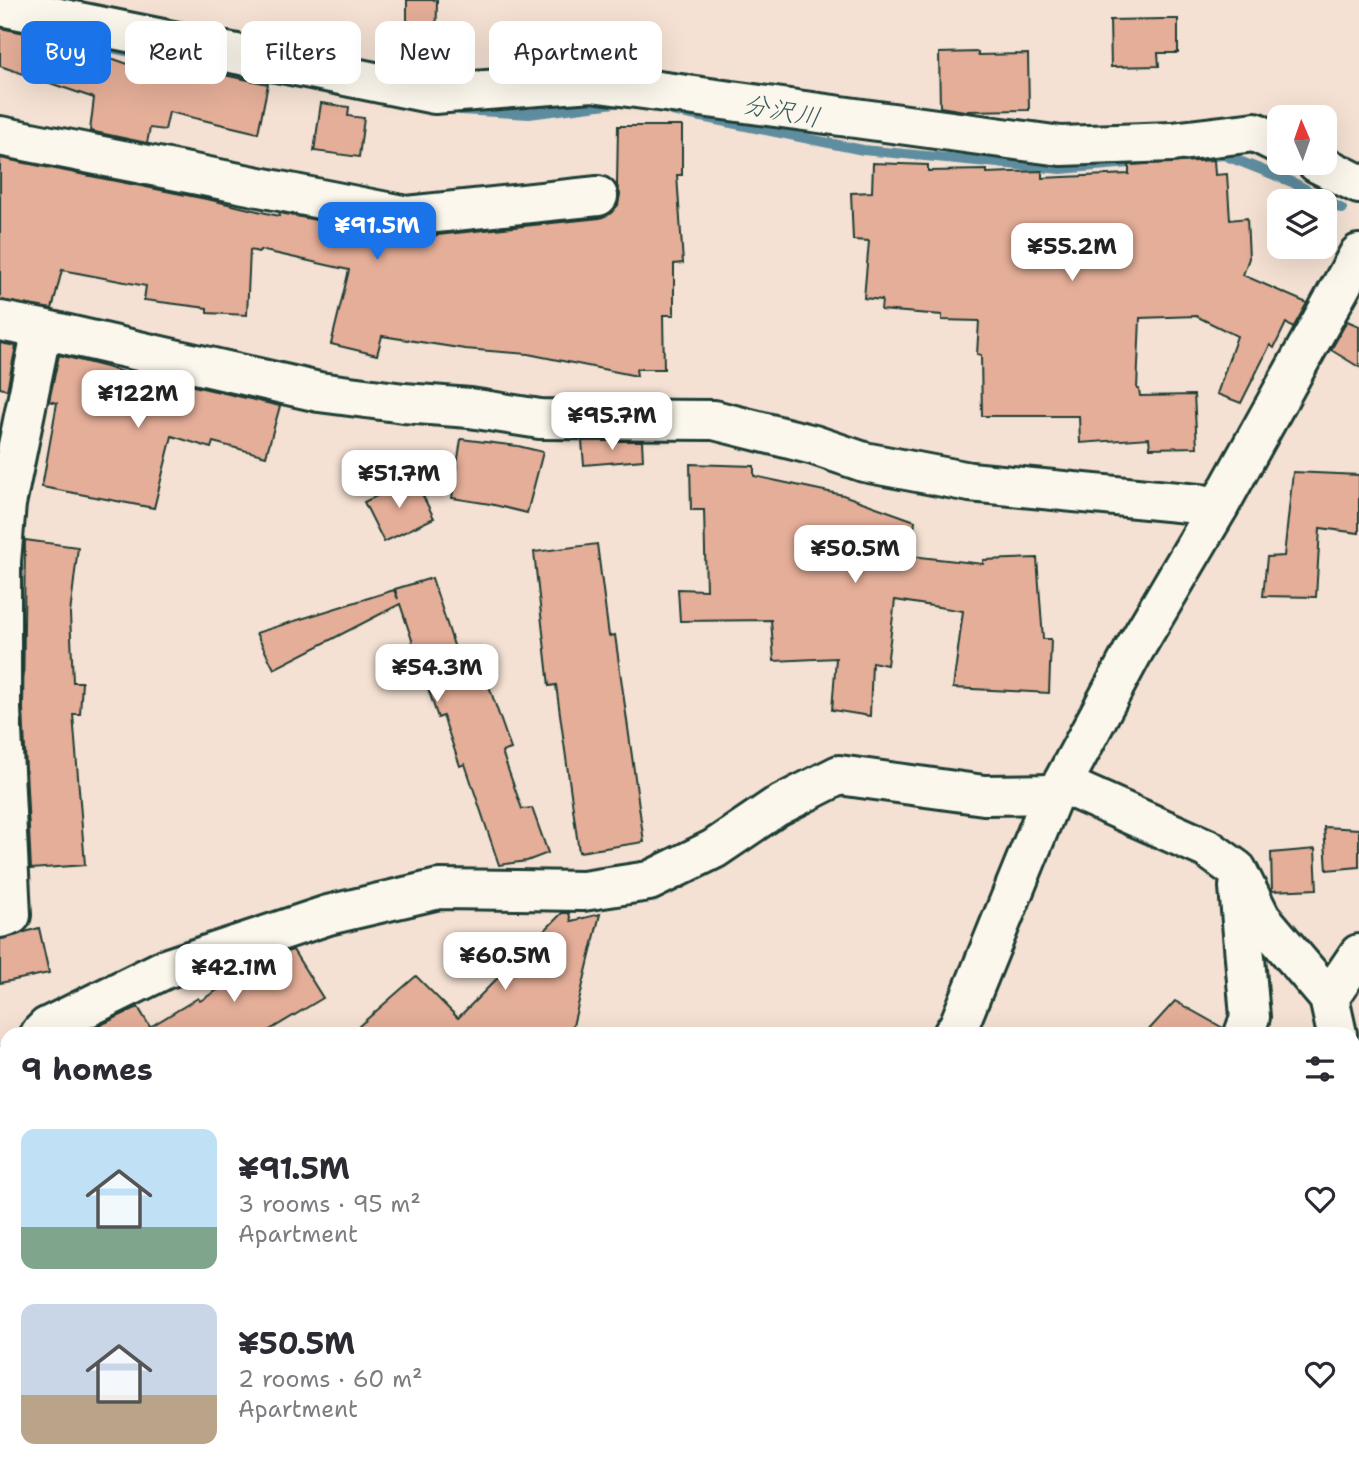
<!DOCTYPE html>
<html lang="en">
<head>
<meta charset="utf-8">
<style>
	body { margin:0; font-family:"Shantell Sans","Klee One",sans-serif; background:#f7f7f7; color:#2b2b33; height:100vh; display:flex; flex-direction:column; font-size:26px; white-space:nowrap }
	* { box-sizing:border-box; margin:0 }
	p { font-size:23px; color:#7c7c81 }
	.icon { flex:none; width:38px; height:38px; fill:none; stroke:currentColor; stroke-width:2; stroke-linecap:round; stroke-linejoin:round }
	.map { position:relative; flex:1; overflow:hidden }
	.details { position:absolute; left:0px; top:1027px; width:1360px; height:450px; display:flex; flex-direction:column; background:#fff; border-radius:21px 21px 0 0; box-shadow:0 7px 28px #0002 }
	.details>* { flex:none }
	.top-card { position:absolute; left:21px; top:21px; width:700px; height:63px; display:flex; gap:14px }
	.needle { width:46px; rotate:358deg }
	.buttons { position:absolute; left:1267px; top:105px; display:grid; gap:14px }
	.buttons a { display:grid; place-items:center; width:70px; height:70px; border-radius:14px; background:#fff; box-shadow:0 7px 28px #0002; font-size:35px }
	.price { position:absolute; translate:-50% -60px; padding:0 16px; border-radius:14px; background:#fff; color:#222; font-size:23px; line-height:46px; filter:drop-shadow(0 2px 4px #0008) }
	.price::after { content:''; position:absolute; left:50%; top:42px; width:21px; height:16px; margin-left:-10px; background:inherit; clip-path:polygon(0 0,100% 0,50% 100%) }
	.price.active { background:#1a73e8; color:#fff }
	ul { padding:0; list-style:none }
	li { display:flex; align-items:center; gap:21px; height:175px; padding:0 21px }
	li span { display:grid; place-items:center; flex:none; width:196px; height:140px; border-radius:14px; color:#555 }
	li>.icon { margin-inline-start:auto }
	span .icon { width:84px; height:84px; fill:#fffc; stroke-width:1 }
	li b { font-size:30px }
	h2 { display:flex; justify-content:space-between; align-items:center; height:84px; padding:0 21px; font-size:30px }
	.tag { padding:0 24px; border-radius:14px; background:#fff; box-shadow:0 7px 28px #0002; font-size:24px; line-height:63px }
	.tag.active { background:#1a73e8; color:#fff }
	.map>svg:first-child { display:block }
	.green { fill:#a7dea2; stroke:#638e6b; stroke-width:2 }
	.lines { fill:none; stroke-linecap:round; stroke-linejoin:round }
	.stream { stroke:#5f8da0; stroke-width:10 }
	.building { fill:#e4ae98; stroke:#1f3d34; stroke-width:2 }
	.minor-casing { stroke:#1f3d34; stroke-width:44 }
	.minor { stroke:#fbf7ec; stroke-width:38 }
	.labels { text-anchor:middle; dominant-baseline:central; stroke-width:6; stroke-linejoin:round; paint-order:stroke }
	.water-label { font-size:26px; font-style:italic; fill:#3a5e61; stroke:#fbf7ec }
</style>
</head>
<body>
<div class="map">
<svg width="1359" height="1476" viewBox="0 0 1359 1476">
	<rect width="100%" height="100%" fill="#f4e1d3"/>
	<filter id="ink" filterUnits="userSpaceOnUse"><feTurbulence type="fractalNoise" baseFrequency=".0143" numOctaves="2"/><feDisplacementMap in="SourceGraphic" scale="14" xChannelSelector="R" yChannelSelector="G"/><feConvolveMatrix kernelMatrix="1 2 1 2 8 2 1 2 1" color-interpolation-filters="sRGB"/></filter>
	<g filter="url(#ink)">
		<polygon class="green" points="956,1470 1205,1470 1206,1475 952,1476"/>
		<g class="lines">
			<g class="stream">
				<polyline points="92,44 244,75"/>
				<polyline points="460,110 529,114 622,102"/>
				<polyline points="672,111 863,150 1061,169 1141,162"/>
				<polyline points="1213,156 1224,155 1292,182 1342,209"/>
			</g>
		</g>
		<g class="building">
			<polygon points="407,0 437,0 436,61 407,61"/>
			<polygon points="1163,19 1178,19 1178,53 1158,53 1159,66 1111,67 1110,20"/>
			<polygon points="0,28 60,40 139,68 140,64 218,80 219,74 268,84 258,133 169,112 165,130 150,128 147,143 90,131 94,98 0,66"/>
			<polygon points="978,52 978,55 1028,54 1029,110 965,111 940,107 939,53"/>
			<polygon points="321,103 349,107 348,116 364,118 359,157 314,151"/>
			<polygon points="618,126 682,126 682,175 677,175 683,263 674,264 674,315 663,315 664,369 636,369 637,376 528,354 465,349 382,336 377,355 331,344 349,270 260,250 259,252 250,250 247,315 207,313 207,308 144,300 146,286 62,270 52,309 0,300 0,158 211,200 279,216 280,213 409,238 600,218 610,214 618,205 620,194 617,185"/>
			<polygon points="1214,160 1215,175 1227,174 1230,220 1247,218 1249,258 1243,275 1307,303 1293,328 1286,323 1274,348 1270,345 1241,403 1217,394 1237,336 1196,316 1140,318 1137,389 1139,389 1140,396 1194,395 1197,447 1150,448 1149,438 1080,443 1079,416 982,416 981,355 977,354 979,321 942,320 942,315 881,310 882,300 864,298 869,241 853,240 851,193 872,192 873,163 928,165 928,171 987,170 987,173 1042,171 1042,178 1129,174 1129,165"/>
			<polygon points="1347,321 1359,326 1359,367 1331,350"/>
			<polygon points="0,343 16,346 7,390 0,388"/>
			<polygon points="59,355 106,367 174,388 176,382 280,406 266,456 213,442 211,448 172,436 154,508 42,487 57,403 49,401"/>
			<polygon points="461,439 518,446 543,452 527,513 490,504 452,498"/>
			<polygon points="582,441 642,441 643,460 584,465"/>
			<polygon points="690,464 754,466 754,476 843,495 915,521 911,556 983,564 983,560 1037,558 1043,639 1051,639 1049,693 953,688 963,611 895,600 887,665 872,662 870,716 832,710 836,658 774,661 771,620 680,621 678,589 706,590 704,510 691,510"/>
			<polygon points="1293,472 1359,475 1359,533 1320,528 1316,597 1263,596 1267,557 1284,556"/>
			<polygon points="414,478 434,518 384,542 364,502"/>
			<polygon points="25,540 78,547 70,614 73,682 82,682 80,714 73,714 85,865 31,869 23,709"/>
			<polygon points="597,544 609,636 615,635 644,842 579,852 556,685 549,686 534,552"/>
			<polygon points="432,578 464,676 483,669 511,749 502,752 522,809 532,808 548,853 527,861 499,865 465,764 460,766 443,716 438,718 400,604 274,669 256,633 394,590 398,599 395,589"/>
			<polygon points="1324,827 1359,829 1359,867 1327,870"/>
			<polygon points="1315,849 1317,889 1272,891 1271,853"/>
			<polygon points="562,913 569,913 571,921 600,914 571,1034 350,1034 416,976 458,1018"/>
			<polygon points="39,928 49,973 0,983 0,939"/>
			<polygon points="293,950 323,998 263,1034 82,1034 138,1007 150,1027 198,998 200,1001 270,957"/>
			<polygon points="1175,1001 1223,1028 1223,1034 1145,1034"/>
		</g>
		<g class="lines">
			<defs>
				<g id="minor">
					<polyline points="0,6 434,94 592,82 1061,146 1172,142 1255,132 1279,144"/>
					<polyline points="0,136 407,216 598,196"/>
					<polyline points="1317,163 1359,184"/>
					<polyline points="0,321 42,329"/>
					<polyline points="1062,784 1208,849 1237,870 1261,918 1329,998 1337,1034"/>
					<polyline points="1239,887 1250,1017 1244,1034"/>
					<polyline points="0,918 11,915 1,710 1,561 6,504 42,329 319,392 404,403 470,408 540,419 714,420 814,445 864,462 970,482 1219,506"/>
					<polyline points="1329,998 1359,954"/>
					<polyline points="40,1034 47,1027 165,969 328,915 439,889 583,891 649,881 714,849 776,807 839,775 984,795 1053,794"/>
					<polyline points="953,1034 959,1025 1053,794 1062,784 1134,650 1219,506 1359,254"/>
					<polyline points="1353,1065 1359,1069"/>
					<polyline points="0,1101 7,1066"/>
					<polyline points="1353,1439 1359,1440"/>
					<polyline points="681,1476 684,1470"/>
					<polyline points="1077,1476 1081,1470"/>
				</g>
			</defs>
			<use href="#minor" class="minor-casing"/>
			<use href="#minor" class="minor"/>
		</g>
	</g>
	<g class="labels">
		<g class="water-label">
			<text transform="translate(782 110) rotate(11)">分沢川</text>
		</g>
	</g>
</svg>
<div class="buttons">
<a><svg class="needle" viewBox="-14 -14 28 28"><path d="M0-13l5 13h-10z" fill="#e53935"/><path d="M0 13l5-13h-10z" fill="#7c7c81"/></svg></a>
<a><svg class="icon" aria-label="layers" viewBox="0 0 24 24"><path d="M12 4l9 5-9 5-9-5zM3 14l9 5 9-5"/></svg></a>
</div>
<b class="price active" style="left:377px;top:262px">¥91.5M</b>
<b class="price" style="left:1072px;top:283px">¥55.2M</b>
<b class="price" style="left:138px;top:430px">¥122M</b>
<b class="price" style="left:612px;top:452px">¥95.7M</b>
<b class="price" style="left:399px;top:510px">¥51.7M</b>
<b class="price" style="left:855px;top:585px">¥50.5M</b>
<b class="price" style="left:437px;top:704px">¥54.3M</b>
<b class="price" style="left:505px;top:992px">¥60.5M</b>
<b class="price" style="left:234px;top:1004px">¥42.1M</b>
<div class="top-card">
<a class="tag active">Buy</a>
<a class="tag">Rent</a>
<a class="tag">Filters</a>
<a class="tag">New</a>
<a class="tag">Apartment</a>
</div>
<section class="details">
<h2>9 homes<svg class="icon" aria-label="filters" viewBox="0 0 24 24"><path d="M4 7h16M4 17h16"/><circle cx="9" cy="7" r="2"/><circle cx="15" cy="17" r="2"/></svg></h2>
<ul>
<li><span style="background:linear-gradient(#bfe0f5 70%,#7fa58c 0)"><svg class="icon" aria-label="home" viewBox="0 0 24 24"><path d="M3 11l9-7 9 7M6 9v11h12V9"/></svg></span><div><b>¥91.5M</b><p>3 rooms · 95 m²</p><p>Apartment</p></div><svg class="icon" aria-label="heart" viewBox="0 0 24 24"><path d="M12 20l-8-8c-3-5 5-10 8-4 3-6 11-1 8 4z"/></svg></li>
<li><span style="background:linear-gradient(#c9d6e8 65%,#b9a48a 0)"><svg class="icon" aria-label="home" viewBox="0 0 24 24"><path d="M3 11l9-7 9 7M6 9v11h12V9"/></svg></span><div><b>¥50.5M</b><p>2 rooms · 60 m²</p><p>Apartment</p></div><svg class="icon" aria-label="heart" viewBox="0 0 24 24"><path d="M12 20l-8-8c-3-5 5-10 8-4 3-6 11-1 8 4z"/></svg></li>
</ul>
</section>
</div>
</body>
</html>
